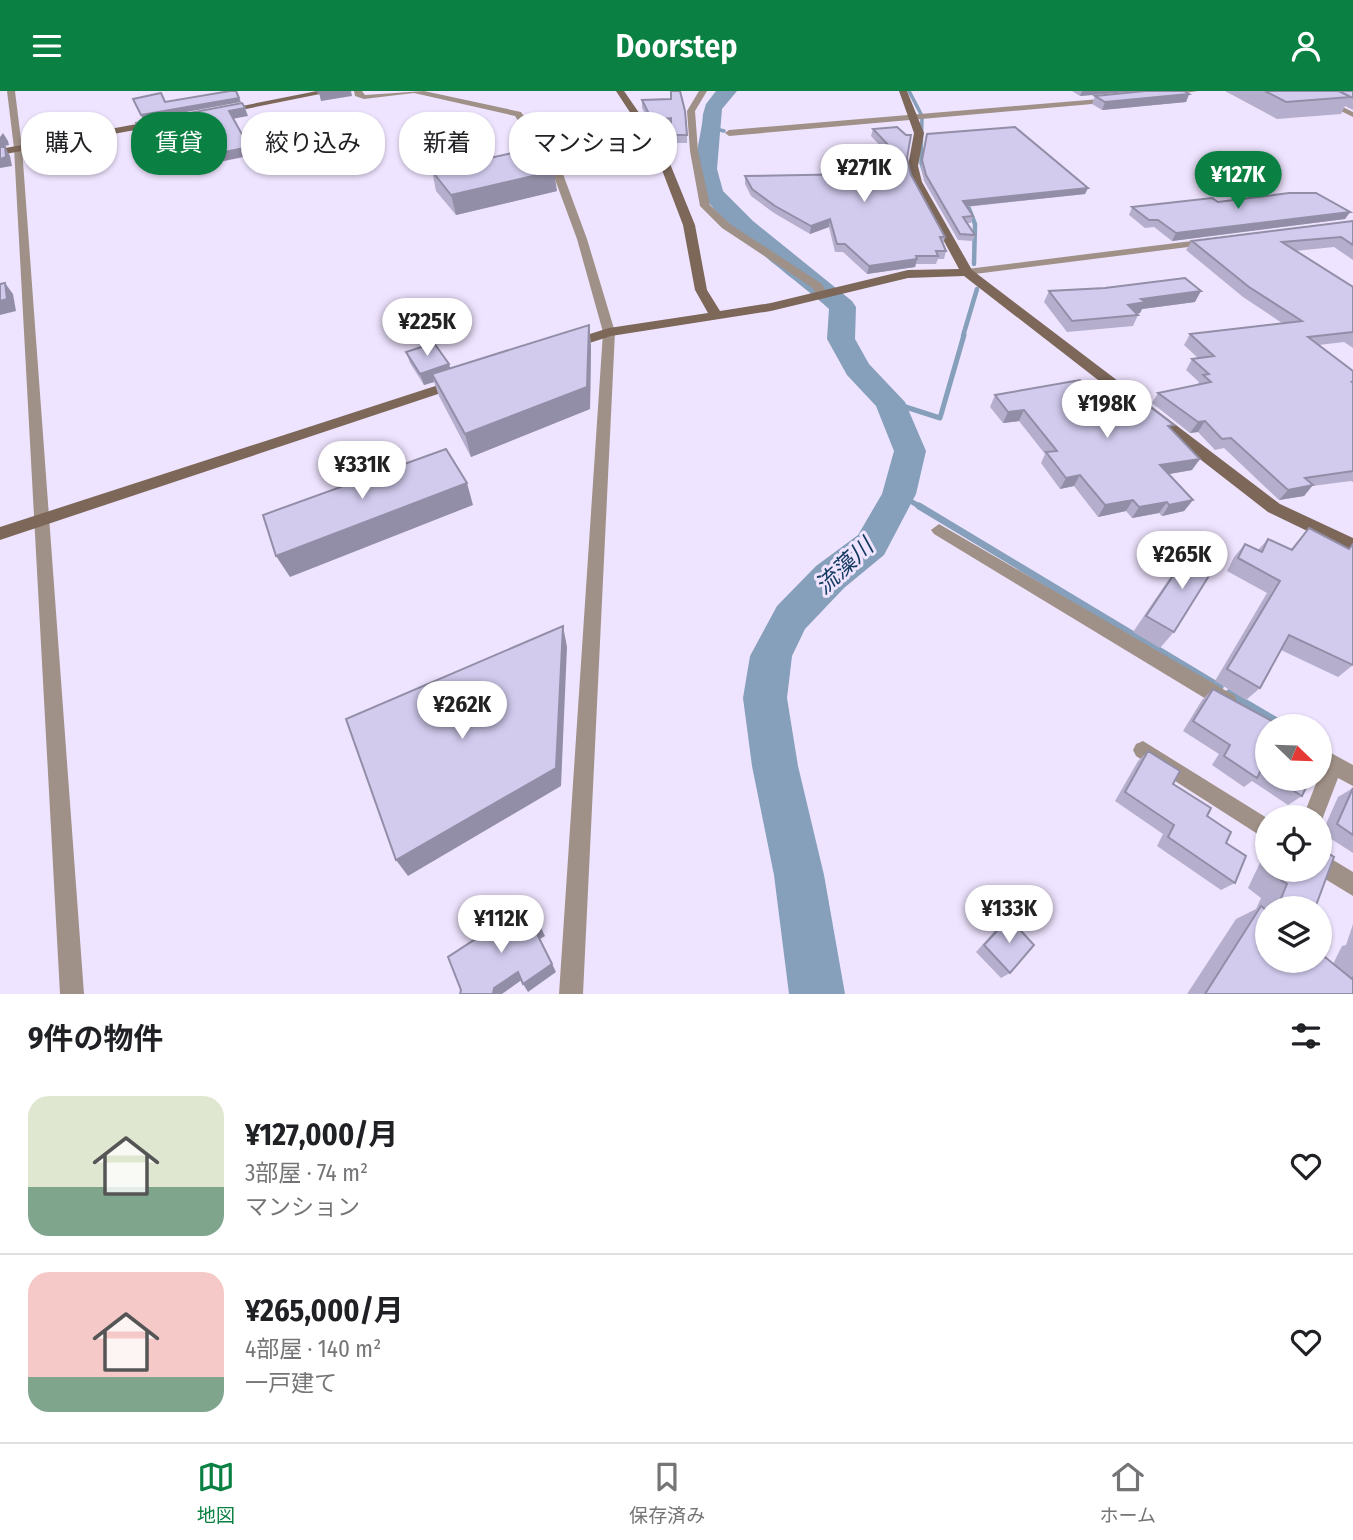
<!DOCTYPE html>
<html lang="ja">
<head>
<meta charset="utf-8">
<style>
	body { margin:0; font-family:"Fira Sans Condensed","Noto Sans JP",sans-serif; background:#f2f2f2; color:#202124; height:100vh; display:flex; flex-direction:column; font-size:26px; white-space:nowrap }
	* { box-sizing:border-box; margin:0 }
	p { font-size:23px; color:#757577 }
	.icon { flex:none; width:38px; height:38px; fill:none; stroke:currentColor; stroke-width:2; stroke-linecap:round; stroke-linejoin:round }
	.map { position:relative; height:903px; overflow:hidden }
	.details { display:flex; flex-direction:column; background:#fff; flex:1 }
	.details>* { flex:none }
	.guide { position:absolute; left:21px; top:21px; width:700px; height:63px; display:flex; gap:14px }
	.needle { width:46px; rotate:113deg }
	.controls { position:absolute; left:1255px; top:623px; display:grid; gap:14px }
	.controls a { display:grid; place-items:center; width:77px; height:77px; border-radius:50%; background:#fff; box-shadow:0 2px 5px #0004; font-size:35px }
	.price { position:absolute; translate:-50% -60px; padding:0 16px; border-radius:24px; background:#fff; color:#222; font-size:23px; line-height:46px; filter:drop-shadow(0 2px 4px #0008) }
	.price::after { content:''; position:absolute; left:50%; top:42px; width:21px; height:16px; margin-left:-10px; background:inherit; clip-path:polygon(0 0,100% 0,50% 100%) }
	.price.active { background:#0b8043; color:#fff }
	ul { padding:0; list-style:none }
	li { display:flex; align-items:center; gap:21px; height:175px; padding:0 28px }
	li+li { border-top:2px solid #e0e0e0 }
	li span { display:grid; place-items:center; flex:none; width:196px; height:140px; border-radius:21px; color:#555 }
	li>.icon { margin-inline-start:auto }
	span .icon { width:84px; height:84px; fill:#fffc; stroke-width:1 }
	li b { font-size:30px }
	h2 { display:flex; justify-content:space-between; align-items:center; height:84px; padding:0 28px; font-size:30px }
	.tag { padding:0 24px; border-radius:28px; background:#fff; box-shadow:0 2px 5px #0004; font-size:24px; line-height:63px }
	.tag.active { background:#0b8043; color:#fff }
	header { display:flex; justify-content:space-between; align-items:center; height:91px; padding:0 28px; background:#0b8043; color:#fff; font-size:32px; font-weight:600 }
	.menu { display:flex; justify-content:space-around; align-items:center; height:98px; border-top:2px solid #e0e0e0; background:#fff; font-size:19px; color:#757577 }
	.menu a { display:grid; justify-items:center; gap:4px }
	.menu .active { color:#0b8043 }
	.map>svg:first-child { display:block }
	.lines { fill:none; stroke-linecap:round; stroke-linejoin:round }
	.stream-far4 { stroke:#869fba; stroke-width:3.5 }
	.stream-far3 { stroke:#869fba; stroke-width:4.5 }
	.stream-far2 { stroke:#869fba; stroke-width:5 }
	.stream-far1 { stroke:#869fba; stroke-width:7 }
	.stream { stroke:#869fba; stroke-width:8 }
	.river { fill:#869fba; fill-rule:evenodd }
	.street { fill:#a09188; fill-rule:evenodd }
	.secondary { fill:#7c6759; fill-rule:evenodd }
	.wall { fill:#b5afcd }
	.shaded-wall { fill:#938ea7 }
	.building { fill:#d2cbee; stroke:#938ea7; stroke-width:2 }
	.labels { text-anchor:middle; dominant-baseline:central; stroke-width:6; stroke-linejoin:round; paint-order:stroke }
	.water-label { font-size:23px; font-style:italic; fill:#143a60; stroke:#efe4ff }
</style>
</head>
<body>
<header><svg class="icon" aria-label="menu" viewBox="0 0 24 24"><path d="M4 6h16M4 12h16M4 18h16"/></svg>Doorstep<svg class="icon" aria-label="person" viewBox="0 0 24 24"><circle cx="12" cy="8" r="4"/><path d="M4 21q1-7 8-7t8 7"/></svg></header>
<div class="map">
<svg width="1353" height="903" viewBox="0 0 1353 903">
	<rect width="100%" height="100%" fill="#efe4ff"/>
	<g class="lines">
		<g class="stream-far4">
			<polyline points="909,0 921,23"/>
			<polyline points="922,26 921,72 925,85"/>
			<polyline points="712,37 724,40"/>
		</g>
		<g class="stream-far3">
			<polyline points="966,110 975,133 974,173"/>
			<polyline points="963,245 977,198"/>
		</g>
		<g class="stream-far2">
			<polyline points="890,311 940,327 964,244"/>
			<polyline points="899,403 922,417"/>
		</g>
		<g class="stream-far1">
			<polyline points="919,415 1220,596"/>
			<polyline points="1229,602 1280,632"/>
		</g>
		<polyline class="stream" points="1277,631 1284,635"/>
		<path class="river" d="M716 0H737L722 18 717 78 723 100 753 130 852 210 856 216 855 248 869 273 905 311 926 360 916 403 884 464 844 497 805 538 792 565 787 607 798 675 824 784 845 903H789L774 784 752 675 743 607 750 565 777 515 816 475 858 444 882 403 894 360 876 315 847 284 827 248 829 218C799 190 703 125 696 87 693 67 702 43 703 23L706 13Z"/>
		<g class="street">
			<polygon points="7,0 15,0 22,57 84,903 60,903 14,57"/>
			<polygon points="354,0 362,0 365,4 424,0 521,21 563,83 587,148 615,241 583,903 559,903 603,241 577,148 553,83 515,25 414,2 364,8 355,5"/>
			<polygon points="699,0 707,0 695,20 698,60 710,114 730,133 822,193 828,205 826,207 818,207 813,197 722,137 700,115 690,60 687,20"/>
			<polygon points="1198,0 1165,5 1161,3 1172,0"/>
			<polygon points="1300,0 1310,0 1353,21 1353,26"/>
			<polygon points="1112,7 1115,11 729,45 725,42 729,39"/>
			<polygon points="1208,148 1213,151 1212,153 967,184 962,181 967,178"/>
			<polygon points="939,433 1235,605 1237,611 1235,617 1228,619 1221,617 934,443 931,439"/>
			<polygon points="1143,650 1267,727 1267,749 1136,665 1133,659 1136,653"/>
			<polygon points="1320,656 1353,674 1353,695 1338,687 1320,734 1320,726 1303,726 1322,677 1320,675"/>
			<polygon points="1320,761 1353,781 1353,805 1312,780 1320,779"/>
		</g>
		<g class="secondary">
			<polygon points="317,0 335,0 221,23 217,20"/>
			<polygon points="616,0 624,0 664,58 695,134 707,199 720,220 771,212 908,179 959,178 912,91 908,75 914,42 899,0 907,0 924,42 918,75 922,91 972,179 1280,413 1353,447 1353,462 1268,421 964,185 908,187 771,220 611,245 574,257 564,257 564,251 609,237 708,222 695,199 683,134 654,58"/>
			<polygon points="159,29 162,34 0,64 0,58"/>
			<polygon points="457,288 462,289 462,295 0,449 0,436"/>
		</g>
	</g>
	<g class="wall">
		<polygon points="1072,0 1139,0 1080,5"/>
		<polygon points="1225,0 1353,0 1353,19 1345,15 1341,23 1277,28"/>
		<polygon points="1189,3 1186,11 1102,19 1092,13 1095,5"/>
		<polygon points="642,9 687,44 687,52 671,52 671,35 652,37 642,17"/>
		<polygon points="873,38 907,67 911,84 945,146 943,154 946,160 944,168 938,168 936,173 916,173 915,176 867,183 843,161 835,161 829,136 810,143 774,122 751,105 745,93 745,85 855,83 849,68 850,61 885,60 871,45"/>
		<polygon points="927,43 1088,97 1085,103 966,116 973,125 971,132 967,132 975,144 973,150 958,149 924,90 921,75"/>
		<polygon points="432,80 557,100 456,124 436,100"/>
		<polygon points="1218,111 1350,121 1345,128 1172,150 1154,136 1145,137 1129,124 1132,116"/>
		<polygon points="1353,130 1353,169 1334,156 1295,160 1353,196 1353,257 1344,251 1319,254 1353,280 1353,391 1351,390 1312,395 1304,405 1279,409 1224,357 1215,359 1198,341 1190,342 1152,312 1158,302 1197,294 1199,291 1186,279 1192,268 1198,267 1184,254 1190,243 1282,232 1243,206 1186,159 1192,150"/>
		<polygon points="1049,200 1195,211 1142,218 1140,222 1137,223 1138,224 1133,235 1067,241 1044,211"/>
		<polygon points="589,234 591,256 590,318 471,366 439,305 434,291 424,294 410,272 406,261 450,277"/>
		<polygon points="1086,295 1130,307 1171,338 1192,379 1168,383 1193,409 1184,420 1162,425 1159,422 1132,427 1126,420 1098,426 1074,395 1060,398 1041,372 1045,363 1019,330 1003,332 990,316 995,304"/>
		<polygon points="1309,437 1348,458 1353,453 1353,574 1338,586 1281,559 1260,597 1246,609 1215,590 1267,502 1227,480 1234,466 1245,453 1258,459 1268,448 1290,459"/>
		<polygon points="1191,458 1174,541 1160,557 1133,541 1178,475"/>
		<polygon points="1213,598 1267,635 1267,688 1310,688 1302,705 1288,714 1252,690 1244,696 1212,674 1219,663 1183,640 1202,609"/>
		<polygon points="1148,660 1173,693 1207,725 1226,752 1235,792 1221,799 1157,755 1163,743 1115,710 1138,670"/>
		<polygon points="1353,697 1353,762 1322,742 1338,706"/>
		<polygon points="1267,757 1267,779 1320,779 1315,817 1267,817 1267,870 1333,873 1342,855 1346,854 1353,833 1353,903 1187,903 1236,828 1256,818 1261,807 1248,797"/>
		<polygon points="1009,827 1010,882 1001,887 976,861 1000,834"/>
	</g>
	<g class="shaded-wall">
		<polygon points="334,0 351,0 352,5 321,10 319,2"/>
		<polygon points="1082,0 1139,0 1080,5"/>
		<polygon points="1189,3 1186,11 1102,19 1105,11"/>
		<polygon points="239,7 241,11 143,29 141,24"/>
		<polygon points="245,17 248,25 232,28 229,20"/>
		<polygon points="671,27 671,35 652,37 652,29"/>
		<polygon points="3,42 8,50 9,54 0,56 0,46"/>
		<polygon points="152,51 171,57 175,65 160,68 156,60 149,61 145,53"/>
		<polygon points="5,56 10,65 12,75 0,77 0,68"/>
		<polygon points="249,56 253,64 181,79 177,71"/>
		<polygon points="554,80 557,100 456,124 451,104"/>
		<polygon points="1088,97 1085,103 961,116 963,110"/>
		<polygon points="1350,121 1345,128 1172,150 1176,142"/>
		<polygon points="830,128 829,136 810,143 811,135"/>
		<polygon points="917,168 915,176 867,183 869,175"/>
		<polygon points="5,192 13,203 16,220 0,224 0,210"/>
		<polygon points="1201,200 1195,211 1142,218 1140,222 1122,225 1128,214 1141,208"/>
		<polygon points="589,234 591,256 590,318 471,366 465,343"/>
		<polygon points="449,273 453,285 432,283 434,291 424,294 420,283"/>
		<polygon points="1024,319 1019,330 1003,332 1008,321"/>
		<polygon points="1205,330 1198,341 1190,342 1198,331"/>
		<polygon points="1200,368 1192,379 1153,386 1160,374"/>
		<polygon points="1080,384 1074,395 1060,398 1066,387"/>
		<polygon points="467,392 473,414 290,486 276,465"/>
		<polygon points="1313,394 1304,405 1279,409 1288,399"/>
		<polygon points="1133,409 1126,420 1098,426 1105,414"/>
		<polygon points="1193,409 1184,420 1162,425 1169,414"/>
		<polygon points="1167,411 1159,422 1132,427 1139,416"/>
		<polygon points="563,535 567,556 561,695 408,785 396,769"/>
		<polygon points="529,813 545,845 540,848 556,881 528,901 523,893 535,839"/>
		<polygon points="518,881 523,888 502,903 493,903 494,897"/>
	</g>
	<g class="building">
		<polygon points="230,0 236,0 239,7 141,24 133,8 161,2 165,11"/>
		<polygon points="317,0 334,0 319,2"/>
		<polygon points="671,0 680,0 685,20 687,44 671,44 671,27 652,29 642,9 671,8"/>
		<polygon points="1145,0 1184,0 1189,3 1105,11 1095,5"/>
		<polygon points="1265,0 1339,0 1351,6 1286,11"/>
		<polygon points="1339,0 1353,0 1353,7"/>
		<polygon points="242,12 245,17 229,20 249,56 177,71 171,57 156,60 152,51 145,53 136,32"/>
		<polygon points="897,36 906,44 911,44 907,67 911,84 945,146 940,146 946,160 936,160 938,165 916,165 917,168 869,175 845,153 837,153 830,128 811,135 775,115 752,98 745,85 859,83 850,61 894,60 873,38"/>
		<polygon points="1015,36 1088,97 963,110 973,125 963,126 975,144 960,143 926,84 922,69 927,43"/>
		<polygon points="0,56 5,56 6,66 0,68"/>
		<polygon points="534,57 554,80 451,104 432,80"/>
		<polygon points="1289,102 1316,102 1350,121 1176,142 1158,129 1149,129 1132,116 1212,107 1218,111"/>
		<polygon points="1353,130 1353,154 1341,146 1282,151 1353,196 1353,241 1308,246 1353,280 1353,291 1352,291 1353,292 1353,380 1305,387 1313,394 1288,399 1231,347 1222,348 1205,330 1198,331 1158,302 1211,291 1203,284 1209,283 1192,268 1214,265 1190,243 1302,230 1249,196 1192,150"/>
		<polygon points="1185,187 1201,200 1141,208 1146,211 1128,214 1138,224 1072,230 1049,200 1105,197"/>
		<polygon points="5,192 7,208 0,210 0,193"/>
		<polygon points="589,234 587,296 465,343 432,283"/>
		<polygon points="434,252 449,273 420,283 406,261"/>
		<polygon points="1080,289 1086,295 1115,291 1130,307 1136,305 1174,334 1168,335 1200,368 1160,374 1193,409 1169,414 1167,411 1139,416 1133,409 1105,414 1080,384 1066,387 1046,361 1057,360 1024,319 1008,321 995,304"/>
		<polygon points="446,358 467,392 276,465 263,424"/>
		<polygon points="1309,437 1349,458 1353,453 1353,574 1289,544 1260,597 1227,578 1280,490 1238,467 1245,453 1262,461 1268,448 1292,459"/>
		<polygon points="1191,458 1217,472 1174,541 1146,525"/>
		<polygon points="563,535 556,677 396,769 346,628"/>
		<polygon points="1213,598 1281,635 1267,635 1267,683 1261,679 1257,687 1224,665 1230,654 1193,630"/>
		<polygon points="1320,656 1324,658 1320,667"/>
		<polygon points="1148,660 1180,680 1173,693 1211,717 1207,725 1231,741 1226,752 1246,765 1235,792 1168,746 1174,734 1125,701"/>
		<polygon points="1275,688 1310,688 1302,705"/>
		<polygon points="1353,697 1353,744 1337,733"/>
		<polygon points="1320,757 1334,766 1315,817 1277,817 1287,793 1273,784 1275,779 1320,779"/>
		<polygon points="529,813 540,836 535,839 552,873 523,893 518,881 494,897 493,903 460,903 461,899 448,866"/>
		<polygon points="1261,815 1267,820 1267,870 1320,870 1320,862 1352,888 1353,886 1353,903 1205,903"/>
		<polygon points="1009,827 1034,854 1010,882 984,854"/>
	</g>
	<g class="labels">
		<g class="water-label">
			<text transform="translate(844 475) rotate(-43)">流藻川</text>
		</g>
	</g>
</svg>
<div class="controls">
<a><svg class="needle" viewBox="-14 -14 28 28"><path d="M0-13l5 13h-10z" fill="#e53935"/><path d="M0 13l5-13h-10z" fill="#757577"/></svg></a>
<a><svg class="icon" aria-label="locate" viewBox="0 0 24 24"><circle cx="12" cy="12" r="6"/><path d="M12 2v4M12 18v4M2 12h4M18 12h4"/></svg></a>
<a><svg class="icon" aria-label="layers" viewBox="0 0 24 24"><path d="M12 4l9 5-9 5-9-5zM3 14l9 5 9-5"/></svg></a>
</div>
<b class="price" style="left:864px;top:113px">¥271K</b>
<b class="price active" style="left:1238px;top:120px">¥127K</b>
<b class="price" style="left:427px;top:267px">¥225K</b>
<b class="price" style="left:1107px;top:349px">¥198K</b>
<b class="price" style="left:362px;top:410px">¥331K</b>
<b class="price" style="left:1182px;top:500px">¥265K</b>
<b class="price" style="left:462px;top:650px">¥262K</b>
<b class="price" style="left:1009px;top:854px">¥133K</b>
<b class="price" style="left:501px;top:864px">¥112K</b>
<div class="guide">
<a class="tag">購入</a>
<a class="tag active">賃貸</a>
<a class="tag">絞り込み</a>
<a class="tag">新着</a>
<a class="tag">マンション</a>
</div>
</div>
<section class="details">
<h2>9件の物件<svg class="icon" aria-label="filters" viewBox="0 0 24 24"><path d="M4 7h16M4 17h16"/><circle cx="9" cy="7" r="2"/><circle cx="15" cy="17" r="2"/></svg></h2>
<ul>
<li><span style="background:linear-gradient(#dfe7d0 65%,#7fa58c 0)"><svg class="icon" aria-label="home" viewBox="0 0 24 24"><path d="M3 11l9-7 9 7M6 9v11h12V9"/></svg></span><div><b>¥127,000/月</b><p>3部屋 · 74 m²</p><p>マンション</p></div><svg class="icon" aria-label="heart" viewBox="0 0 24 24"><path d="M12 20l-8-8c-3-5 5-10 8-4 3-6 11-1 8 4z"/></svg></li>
<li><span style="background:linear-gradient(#f6c9c9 75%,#7fa58c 0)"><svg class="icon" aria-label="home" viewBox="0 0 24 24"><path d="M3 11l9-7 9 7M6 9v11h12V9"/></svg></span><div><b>¥265,000/月</b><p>4部屋 · 140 m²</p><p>一戸建て</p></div><svg class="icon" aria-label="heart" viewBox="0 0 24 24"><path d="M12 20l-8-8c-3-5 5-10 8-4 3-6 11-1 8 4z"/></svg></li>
</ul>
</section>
<nav class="menu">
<a class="active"><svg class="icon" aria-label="map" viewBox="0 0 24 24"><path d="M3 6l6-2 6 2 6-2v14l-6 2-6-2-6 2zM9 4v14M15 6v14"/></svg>地図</a>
<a><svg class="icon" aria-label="saved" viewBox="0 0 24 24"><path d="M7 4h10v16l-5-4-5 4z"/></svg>保存済み</a>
<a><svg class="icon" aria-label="home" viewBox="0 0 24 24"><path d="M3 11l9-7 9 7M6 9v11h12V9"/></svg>ホーム</a>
</nav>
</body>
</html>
